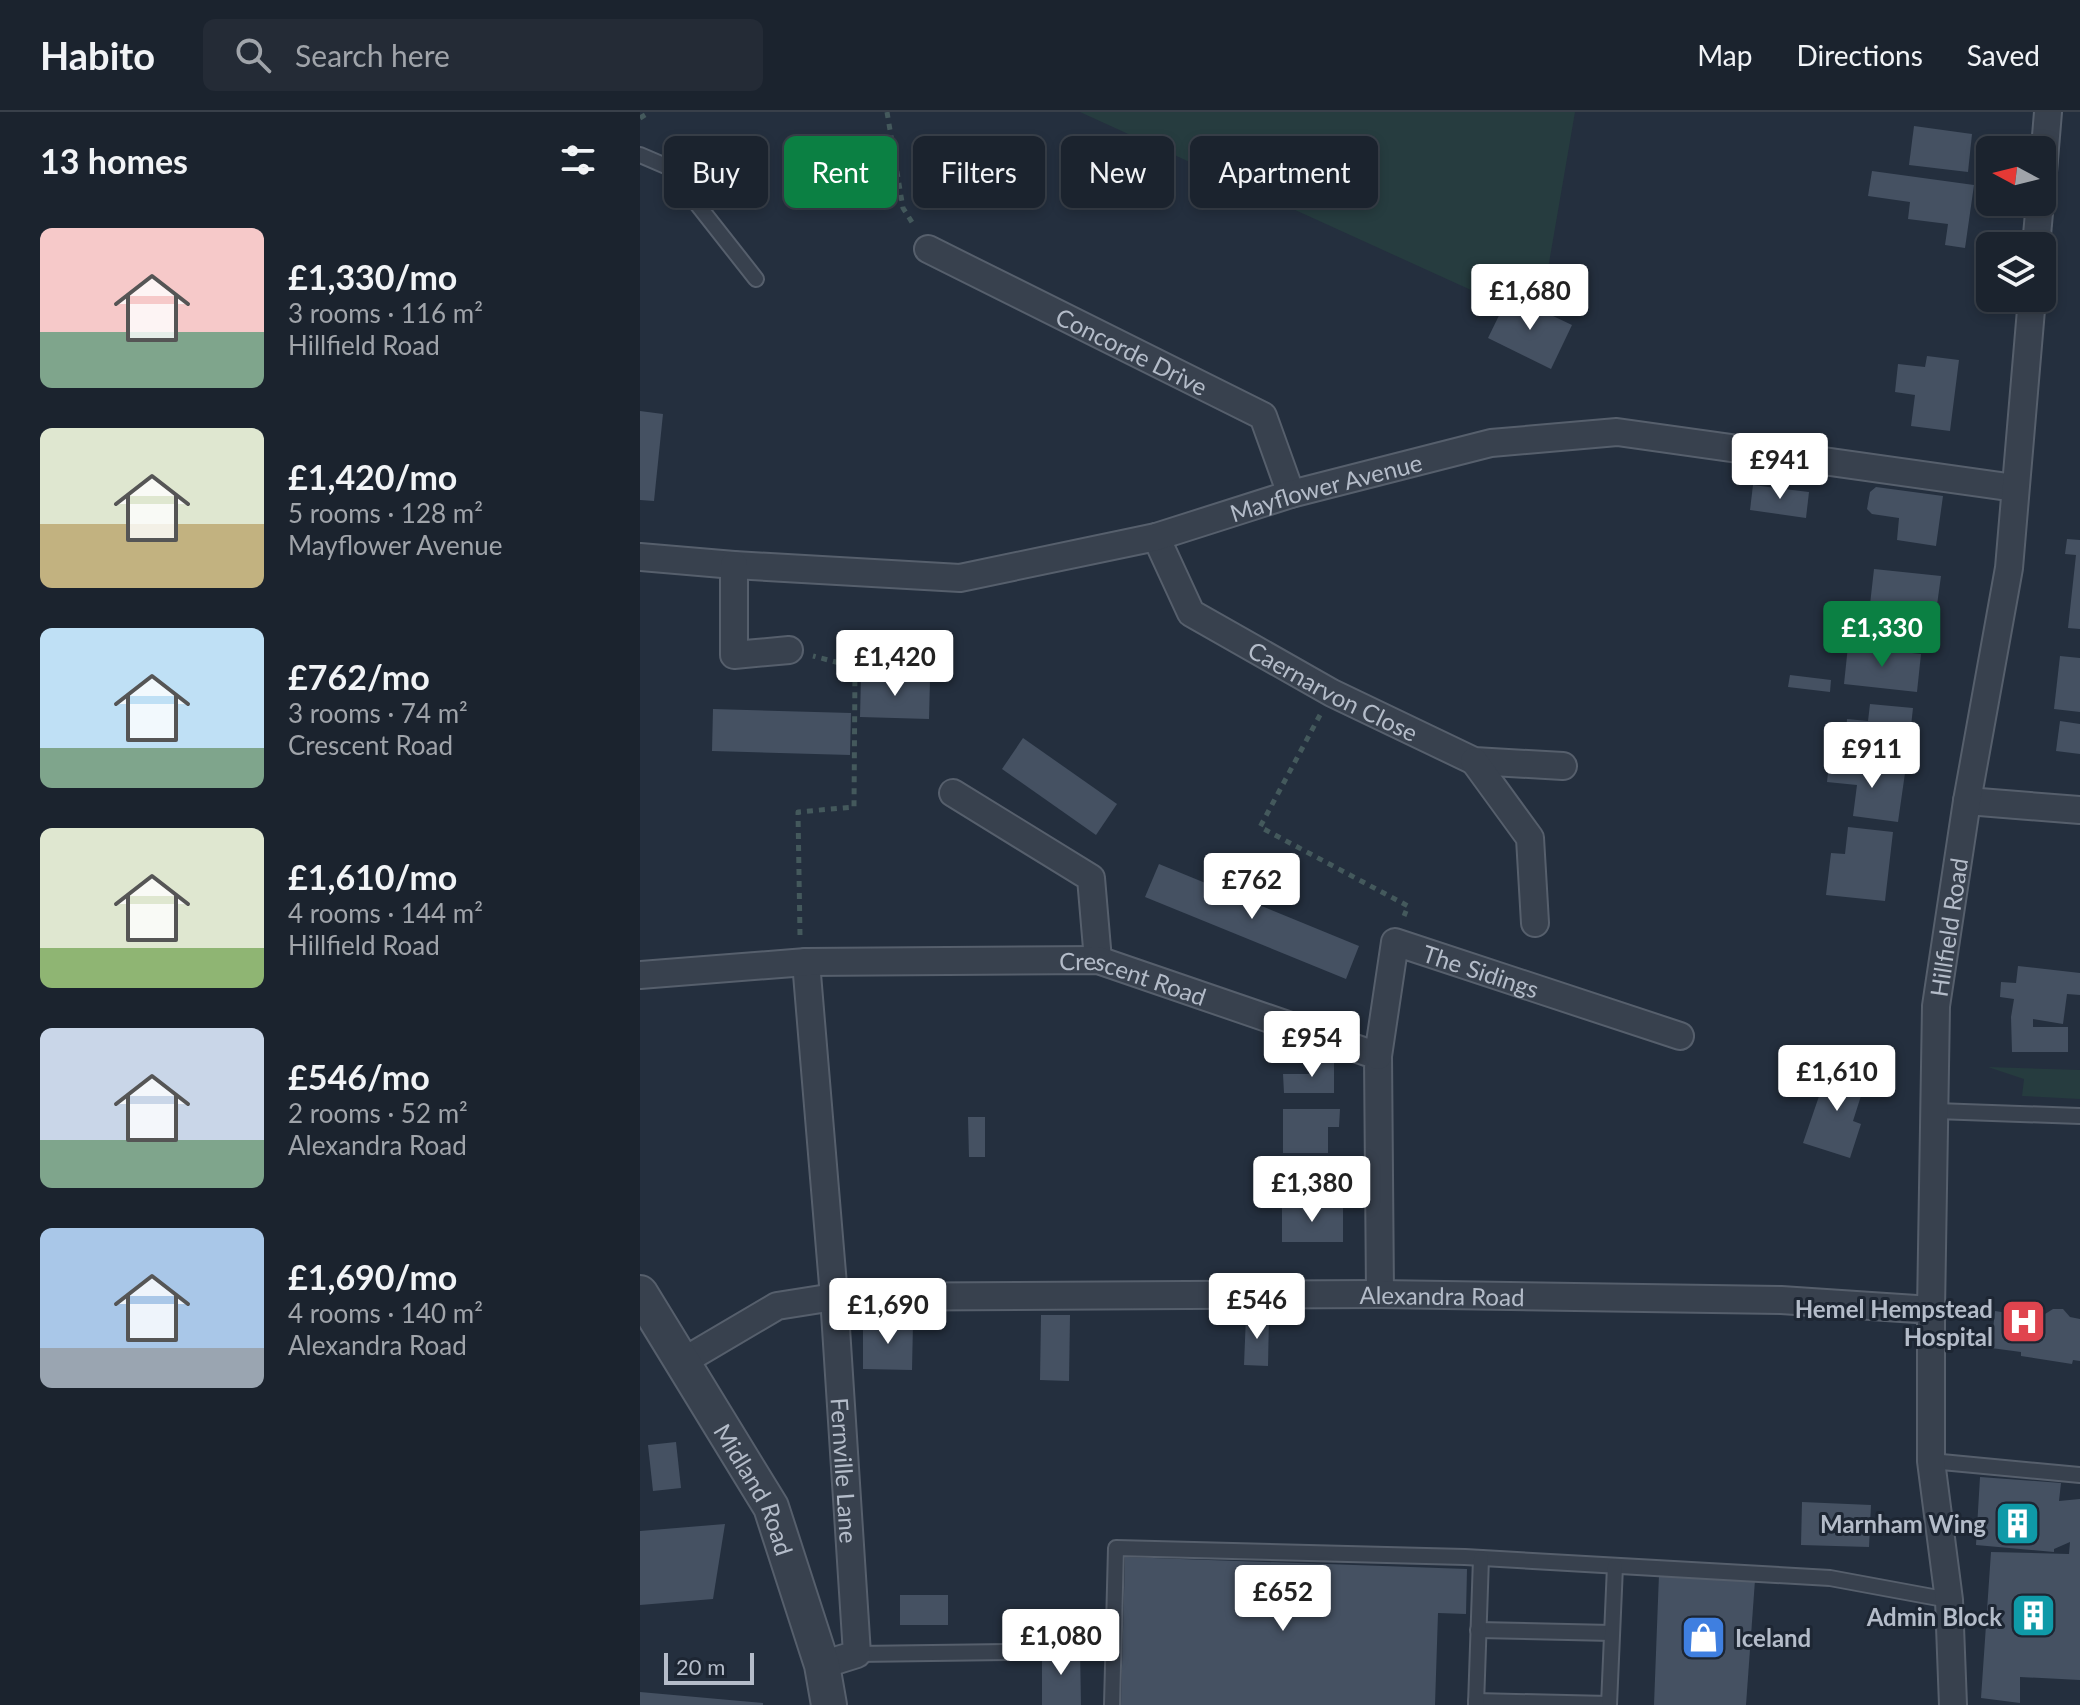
<!DOCTYPE html>
<html lang="en">
<head>
<meta charset="utf-8">
<style>
	body { margin:0; font-family:Lato,sans-serif; background:#242b36; color:#f1f3f6; height:100vh; display:flex; flex-direction:column; font-size:30px; white-space:nowrap }
	* { box-sizing:border-box; margin:0 }
	p { font-size:26px; color:#a0a4aa }
	.icon { flex:none; width:44px; height:44px; fill:none; stroke:currentColor; stroke-width:2; stroke-linecap:round; stroke-linejoin:round }
	.map { position:relative; flex:1; overflow:hidden }
	.sheet { display:flex; flex-direction:column; background:#1b232e; width:640px }
	.sheet>* { flex:none }
	.top-card { position:absolute; left:24px; top:24px; width:760px; height:72px; display:flex; gap:16px }
	.needle { width:52px; rotate:277deg }
	.fabs { position:absolute; left:1336px; top:24px; display:grid; gap:16px }
	.fabs a { display:grid; place-items:center; width:80px; height:80px; border-radius:12px; background:#1b232e; box-shadow:0 4px 12px #0003,0 0 0 2px #39404a; font-size:40px }
	.scale { position:absolute; left:24px; bottom:20px; width:90px; box-sizing:border-box; padding-left:8px; border:4px solid #b4bcc9; border-top:0; font-size:22px; line-height:28px; white-space:nowrap; color:#b4bcc9; -webkit-text-stroke:6px #1d2633; paint-order:stroke }
	.price { position:absolute; translate:-50% -68px; padding:0 18px; border-radius:8px; background:#fff; color:#222; font-size:26px; line-height:52px; filter:drop-shadow(0 2px 4px #0008) }
	.price::after { content:''; position:absolute; left:50%; top:48px; width:24px; height:18px; margin-left:-12px; background:inherit; clip-path:polygon(0 0,100% 0,50% 100%) }
	.price.selected { background:#0b8043; color:#fff }
	ul { padding:0; list-style:none }
	li { display:flex; align-items:center; gap:24px; height:200px; padding:0 40px }
	li span { display:grid; place-items:center; flex:none; width:224px; height:160px; border-radius:12px; color:#555 }
	li>.icon { margin-inline-start:auto }
	span .icon { width:96px; height:96px; fill:#fffc; stroke-width:1 }
	li b { font-size:34px }
	h2 { display:flex; justify-content:space-between; align-items:center; height:96px; padding:0 40px; font-size:34px }
	.chip { padding:0 28px; border-radius:12px; background:#1b232e; box-shadow:0 4px 12px #0003,0 0 0 2px #39404a; font-size:28px; line-height:72px }
	.chip.selected { background:#0b8043; color:#fff }
	header { display:flex; align-items:center; gap:48px; box-sizing:border-box; height:112px; padding:0 40px; background:#1b232e; border-bottom:2px solid #39404a }
	header strong { font-size:38px }
	nav { display:flex; gap:44px; margin-inline-start:auto; font-size:28px }
	.search { width:560px; height:72px; background:#242b36; display:flex; align-items:center; gap:20px; box-sizing:border-box; padding:0 28px; border-radius:12px; color:#a0a4aa; font-size:30px }
	main { display:flex; flex:1; min-height:0 }
	.map>svg:first-child { display:block }
	.green { fill:#263c3f }
	.building { fill:#455162 }
	.lines { fill:none; stroke-linecap:round; stroke-linejoin:round }
	.service-casing { stroke:#565f6c; stroke-width:18 }
	.minor-casing { stroke:#565f6c; stroke-width:30 }
	.tertiary-casing { stroke:#565f6c; stroke-width:38 }
	.path { stroke:#44595c; stroke-width:5; stroke-dasharray:6 6; stroke-linecap:butt }
	.service { stroke:#38414e; stroke-width:14 }
	.minor { stroke:#38414e; stroke-width:26 }
	.tertiary { stroke:#38414e; stroke-width:34 }
	.labels { text-anchor:middle; dominant-baseline:central; stroke-width:6; stroke-linejoin:round; paint-order:stroke }
	.street-label { font-size:24px; fill:#b4bcc9; stroke:#1d2633 }
	.poi-label { font-size:24px; font-weight:bold; fill:#b4bcc9; stroke:#1d2633; text-anchor:end }
</style>
</head>
<body>
<header>
<strong>Habito</strong>
<div class="search"><svg class="icon" aria-label="search" viewBox="0 0 24 24"><circle cx="10" cy="10" r="6"/><path d="M15 15l6 6"/></svg>Search here</div>
<nav><a>Map</a><a>Directions</a><a>Saved</a></nav>
</header>
<main>
<section class="sheet">
<h2>13 homes<svg class="icon" aria-label="filters" viewBox="0 0 24 24"><path d="M4 7h16M4 17h16"/><circle cx="9" cy="7" r="2"/><circle cx="15" cy="17" r="2"/></svg></h2>
<ul>
<li><span style="background:linear-gradient(#f6c9c9 65%,#7fa58c 0)"><svg class="icon" aria-label="home" viewBox="0 0 24 24"><path d="M3 11l9-7 9 7M6 9v11h12V9"/></svg></span><div><b>£1,330/mo</b><p>3 rooms · 116 m²</p><p>Hillfield Road</p></div></li>
<li><span style="background:linear-gradient(#dfe7d0 60%,#c2b280 0)"><svg class="icon" aria-label="home" viewBox="0 0 24 24"><path d="M3 11l9-7 9 7M6 9v11h12V9"/></svg></span><div><b>£1,420/mo</b><p>5 rooms · 128 m²</p><p>Mayflower Avenue</p></div></li>
<li><span style="background:linear-gradient(#bfe0f5 75%,#7fa58c 0)"><svg class="icon" aria-label="home" viewBox="0 0 24 24"><path d="M3 11l9-7 9 7M6 9v11h12V9"/></svg></span><div><b>£762/mo</b><p>3 rooms · 74 m²</p><p>Crescent Road</p></div></li>
<li><span style="background:linear-gradient(#dfe7d0 75%,#8fb573 0)"><svg class="icon" aria-label="home" viewBox="0 0 24 24"><path d="M3 11l9-7 9 7M6 9v11h12V9"/></svg></span><div><b>£1,610/mo</b><p>4 rooms · 144 m²</p><p>Hillfield Road</p></div></li>
<li><span style="background:linear-gradient(#c9d6e8 70%,#7fa58c 0)"><svg class="icon" aria-label="home" viewBox="0 0 24 24"><path d="M3 11l9-7 9 7M6 9v11h12V9"/></svg></span><div><b>£546/mo</b><p>2 rooms · 52 m²</p><p>Alexandra Road</p></div></li>
<li><span style="background:linear-gradient(#a9c7e8 75%,#9aa5b1 0)"><svg class="icon" aria-label="home" viewBox="0 0 24 24"><path d="M3 11l9-7 9 7M6 9v11h12V9"/></svg></span><div><b>£1,690/mo</b><p>4 rooms · 140 m²</p><p>Alexandra Road</p></div></li>
</ul>
</section>
<div class="map">
<svg width="1440" height="1593" viewBox="0 0 1440 1593">
	<rect width="100%" height="100%" fill="#242f3e"/>
	<g class="green">
		<polygon points="440,0 935,0 899,209"/>
		<polygon points="1348,955 1440,958 1440,987 1382,984 1384,967"/>
	</g>
	<g class="building">
		<polygon points="1274,14 1332,22 1328,60 1269,53"/>
		<polygon points="1232,59 1334,73 1325,136 1305,133 1308,112 1268,107 1270,90 1228,84"/>
		<polygon points="869,183 932,213 911,257 848,226"/>
		<polygon points="1287,244 1319,248 1310,319 1271,314 1275,283 1255,280 1258,252 1285,255"/>
		<polygon points="0,299 23,302 14,389 0,388"/>
		<polygon points="1113,373 1169,380 1166,406 1110,398"/>
		<polygon points="1236,375 1303,384 1296,434 1257,428 1259,406 1232,402 1227,397 1230,380"/>
		<polygon points="1427,427 1440,428 1440,517 1428,516 1436,443 1425,442"/>
		<polygon points="1234,457 1301,464 1297,493 1285,491 1281,535 1226,528"/>
		<polygon points="1208,534 1281,542 1277,580 1204,572"/>
		<polygon points="1420,544 1440,546 1440,600 1414,597"/>
		<polygon points="1150,563 1191,568 1190,580 1148,575"/>
		<polygon points="221,565 290,567 289,607 220,605"/>
		<polygon points="1230,592 1273,596 1268,641 1205,635 1207,607 1228,609"/>
		<polygon points="73,597 211,601 210,643 72,639"/>
		<polygon points="1420,609 1440,612 1440,642 1416,639"/>
		<polygon points="383,626 477,692 456,723 362,657"/>
		<polygon points="1189,651 1265,661 1258,710 1213,704 1217,673 1187,670"/>
		<polygon points="1208,715 1253,720 1245,789 1186,783 1191,741 1205,742"/>
		<polygon points="519,752 719,834 706,867 505,785"/>
		<polygon points="1378,854 1440,861 1440,883 1427,882 1423,912 1393,907 1393,915 1428,915 1428,940 1372,940 1371,905 1374,887 1360,885 1361,870 1376,871"/>
		<polygon points="669,947 694,947 694,981 644,981 643,962 669,962"/>
		<polygon points="1190,952 1227,965 1213,1009 1221,1012 1210,1046 1163,1031"/>
		<polygon points="643,997 700,997 699,1015 688,1015 688,1041 643,1041"/>
		<polygon points="328,1005 345,1005 345,1045 329,1045"/>
		<rect x="642" y="1094" width="61" height="36"/>
		<polygon points="1413,1197 1423,1197 1430,1205 1440,1207 1440,1249 1433,1248 1432,1252 1381,1244 1381,1240 1351,1236 1355,1199 1388,1204 1388,1201 1405,1202"/>
		<polygon points="401,1203 430,1203 429,1269 400,1268"/>
		<polygon points="606,1204 629,1204 628,1254 604,1253"/>
		<polygon points="223,1210 273,1211 272,1258 223,1257"/>
		<polygon points="36,1330 41,1376 13,1379 8,1333"/>
		<polygon points="1340,1365 1421,1371 1419,1389 1440,1387 1440,1568 1380,1565 1380,1591 1341,1586 1351,1440 1429,1442 1430,1430 1414,1437 1414,1440 1336,1433"/>
		<polygon points="1162,1390 1231,1393 1229,1435 1161,1433"/>
		<polygon points="85,1412 73,1487 0,1493 0,1419"/>
		<polygon points="485,1445 827,1457 826,1502 798,1501 795,1593 481,1593"/>
		<polygon points="1019,1462 1115,1468 1106,1593 1014,1593"/>
		<rect x="260" y="1483" width="48" height="30"/>
		<polygon points="440,1537 441,1593 402,1593 402,1538"/>
		<polygon points="0,1580 123,1591 123,1593 0,1593"/>
	</g>
	<g class="lines">
		<defs>
			<g id="service">
				<polyline points="0,43 28,55 116,167"/>
				<polyline points="1296,999 1440,1004"/>
				<polyline points="1291,1349 1440,1363"/>
				<polyline points="838,1518 972,1521"/>
				<polyline points="217,1542 367,1540"/>
				<polyline points="836,1589 969,1592"/>
				<polyline points="472,1593 476,1436 825,1445 1190,1466 1309,1488"/>
				<polyline points="836,1593 841,1446"/>
				<polyline points="969,1593 975,1454"/>
			</g>
			<g id="minor">
				<polyline points="1402,72 1408,0"/>
				<polyline points="1396,134 1400,90"/>
				<path id="s1" d="M288 137 623 304 651 382"/>
				<path id="s2" d="M516 425 551 501 692 581 834 649 923 654"/>
				<path id="s3" d="M0 445 94 453 320 466 516 425 651 382 851 331 977 320 1375 376"/>
				<polyline points="94,453 94,543 149,538"/>
				<polyline points="834,649 890,726 895,811"/>
				<polyline points="313,681 451,766 458,848"/>
				<polyline points="1327,689 1440,698"/>
				<path id="s4" d="M166 850 194 1185 217 1542 182 1553"/>
				<path id="s5" d="M0 863 166 850 458 848 738 944 740 1182"/>
				<path id="s6" d="M738 944 755 830 1040 924"/>
				<path id="s7" d="M42 1250 137 1194 194 1185 740 1182 1141 1188 1291 1198"/>
				<path id="s8" d="M1313 1593 1309 1488 1291 1349V1198L1296 894 1327 689 1369 456 1392 186"/>
			</g>
			<g id="tertiary">
				<path id="s9" d="M0 1181 131 1395 182 1553 189 1593"/>
			</g>
		</defs>
		<use href="#service" class="service-casing"/>
		<use href="#minor" class="minor-casing"/>
		<use href="#tertiary" class="tertiary-casing"/>
		<g class="path">
			<polyline points="247,0 263,96 275,115"/>
			<polyline points="0,6 10,0"/>
			<polyline points="680,603 620,715 768,794 764,804"/>
			<polyline points="160,823 158,700 214,695 215,555 173,544"/>
		</g>
		<use href="#service" class="service"/>
		<use href="#minor" class="minor"/>
		<use href="#tertiary" class="tertiary"/>
	</g>
	<defs>
		<symbol id="hospital-square" viewBox="-11 -11 22 22"><rect x="-9" y="-9" width="18" height="18" rx="4" fill="#e0444e" stroke="#1d2633"/><path d="M-5-5h3v3.5h4V-5h3V5h-3V1.5h-4V5h-3Z" fill="#fff"/></symbol>
		<symbol id="building-square" viewBox="-11 -11 22 22"><rect x="-9" y="-9" width="18" height="18" rx="4" fill="#0f9aa8" stroke="#1d2633"/><path d="M-4-6H4V6H1V3H-1V6H-4ZM-2.5-4.3h1.7v1.8h-1.7ZM.8-4.3h1.7v1.8H.8ZM-2.5-1h1.7V.8h-1.7ZM.8-1h1.7V.8H.8Z" fill="#fff"/></symbol>
		<symbol id="shop-square" viewBox="-11 -11 22 22"><rect x="-9" y="-9" width="18" height="18" rx="4" fill="#3f7fe0" stroke="#1d2633"/><path d="M-5-2.5h2.3a2.7 3.5 0 0 1 5.4 0H5L5.5 6h-11ZM-1.5-2.5h3a1.5 2.3 0 0 0-3 0Z" fill="#fff"/></symbol>
	</defs>
	<g fill-rule="evenodd">
		<use href="#hospital-square" x="1358" y="1184" width="51" height="51"/>
		<use href="#building-square" x="1352" y="1386" width="51" height="51"/>
		<use href="#building-square" x="1368" y="1478" width="51" height="51"/>
		<use href="#shop-square" x="1038" y="1500" width="51" height="51"/>
	</g>
	<g class="labels">
		<g class="street-label">
			<text stroke="none"><textPath href="#s1" startOffset="228">Concorde Drive</textPath></text>
			<text stroke="none"><textPath href="#s3" startOffset="698">Mayflower Avenue</textPath></text>
			<text stroke="none"><textPath href="#s2" startOffset="246">Caernarvon Close</textPath></text>
			<text stroke="none"><textPath href="#s8" startOffset="780">Hillfield Road</textPath></text>
			<text stroke="none"><textPath href="#s6" startOffset="206">The Sidings</textPath></text>
			<text stroke="none"><textPath href="#s5" startOffset="496">Crescent Road</textPath></text>
			<text stroke="none"><textPath href="#s7" startOffset="776">Alexandra Road</textPath></text>
			<text stroke="none"><textPath href="#s4" startOffset="510">Fernville Lane</textPath></text>
			<text stroke="none"><textPath href="#s9" startOffset="228">Midland Road</textPath></text>
		</g>
		<g class="poi-label">
			<text x="1353" y="1196">Hemel Hempstead<tspan x="1353" dy="28">Hospital</tspan></text>
			<text x="1346" y="1411">Marnham Wing</text>
			<text x="1362" y="1504">Admin Block</text>
			<text x="1095" y="1525" text-anchor="start">Iceland</text>
		</g>
	</g>
</svg>
<div class="fabs">
<a><svg class="needle" viewBox="-14 -14 28 28"><path d="M0-13l5 13h-10z" fill="#e53935"/><path d="M0 13l5-13h-10z" fill="#a0a4aa"/></svg></a>
<a><svg class="icon" aria-label="layers" viewBox="0 0 24 24"><path d="M12 4l9 5-9 5-9-5zM3 14l9 5 9-5"/></svg></a>
</div>
<div class="scale">20 m</div>
<b class="price" style="left:890px;top:220px">£1,680</b>
<b class="price" style="left:1140px;top:389px">£941</b>
<b class="price selected" style="left:1242px;top:557px">£1,330</b>
<b class="price" style="left:255px;top:586px">£1,420</b>
<b class="price" style="left:1232px;top:678px">£911</b>
<b class="price" style="left:612px;top:809px">£762</b>
<b class="price" style="left:672px;top:967px">£954</b>
<b class="price" style="left:1197px;top:1001px">£1,610</b>
<b class="price" style="left:672px;top:1112px">£1,380</b>
<b class="price" style="left:617px;top:1229px">£546</b>
<b class="price" style="left:248px;top:1234px">£1,690</b>
<b class="price" style="left:643px;top:1521px">£652</b>
<b class="price" style="left:421px;top:1565px">£1,080</b>
<div class="top-card">
<a class="chip">Buy</a>
<a class="chip selected">Rent</a>
<a class="chip">Filters</a>
<a class="chip">New</a>
<a class="chip">Apartment</a>
</div>
</div>
</main>
</body>
</html>
